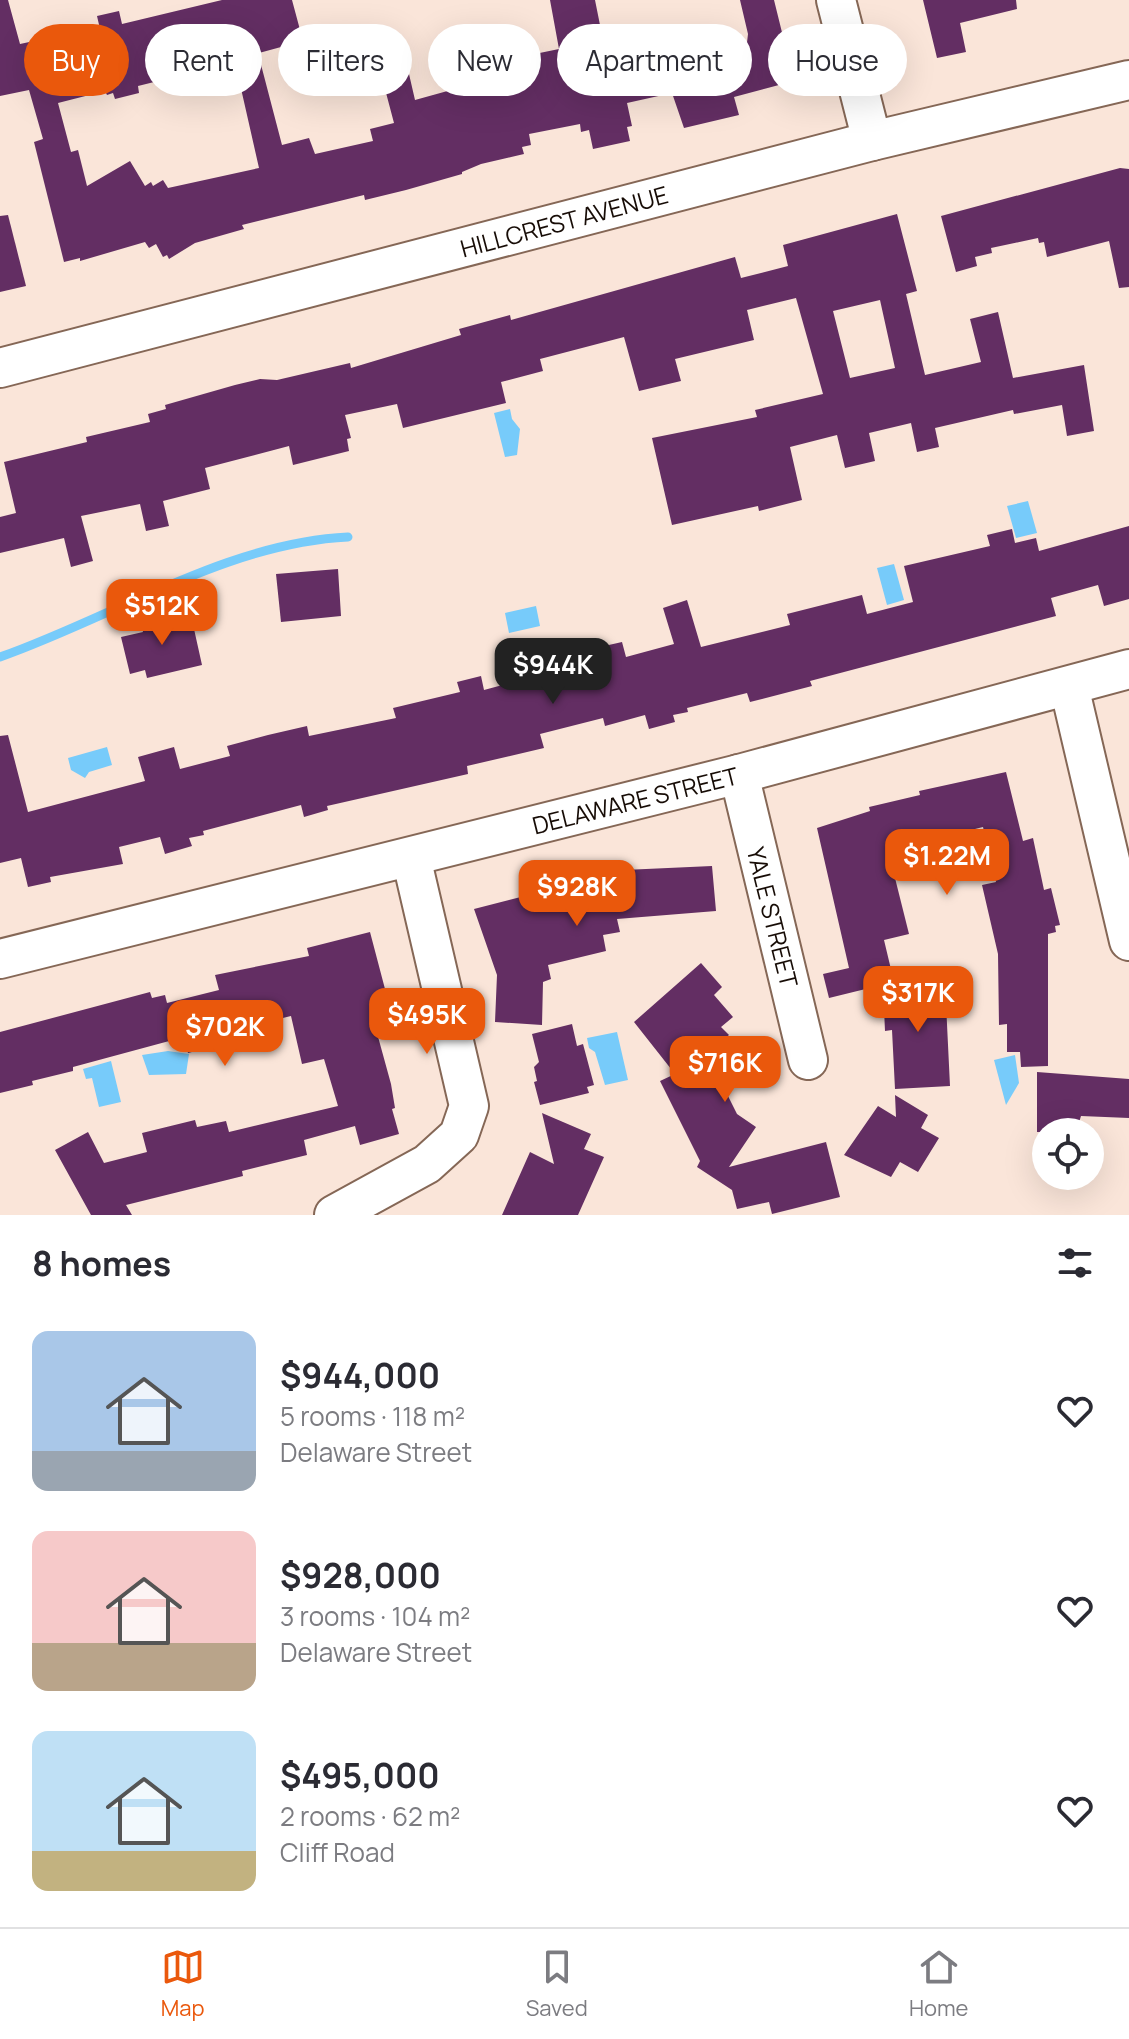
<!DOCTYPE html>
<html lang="en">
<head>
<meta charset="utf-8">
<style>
	body { margin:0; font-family:Manrope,sans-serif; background:#f2f2f3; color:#2b2b33; height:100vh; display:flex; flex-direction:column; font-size:30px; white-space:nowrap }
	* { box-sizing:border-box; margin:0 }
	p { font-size:26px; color:#7c7c81 }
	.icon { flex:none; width:44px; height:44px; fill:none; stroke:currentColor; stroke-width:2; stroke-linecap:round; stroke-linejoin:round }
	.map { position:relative; height:1215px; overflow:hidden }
	.side { display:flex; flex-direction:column; background:#fff; flex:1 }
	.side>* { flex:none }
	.top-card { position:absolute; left:24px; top:24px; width:1082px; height:72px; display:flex; gap:16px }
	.tools { position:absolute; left:1032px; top:1118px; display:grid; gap:16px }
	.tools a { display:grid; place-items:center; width:72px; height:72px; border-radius:50%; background:#fff; box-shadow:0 8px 32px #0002; font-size:40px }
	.price { position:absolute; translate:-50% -68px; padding:0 18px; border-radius:16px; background:#ea580c; color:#fff; font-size:26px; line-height:52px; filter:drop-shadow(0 2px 4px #0008) }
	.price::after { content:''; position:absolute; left:50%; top:48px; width:24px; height:18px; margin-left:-12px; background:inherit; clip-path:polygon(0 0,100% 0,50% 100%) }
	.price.selected { background:#222; color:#fff }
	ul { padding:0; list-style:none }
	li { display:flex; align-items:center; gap:24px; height:200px; padding:0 32px }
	li span { display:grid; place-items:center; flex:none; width:224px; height:160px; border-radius:16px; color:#555 }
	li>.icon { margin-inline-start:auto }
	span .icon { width:96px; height:96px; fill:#fffc; stroke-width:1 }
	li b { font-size:34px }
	h2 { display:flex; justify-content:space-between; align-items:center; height:96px; padding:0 32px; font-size:34px }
	.tag { padding:0 28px; border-radius:36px; background:#fff; box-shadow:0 8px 32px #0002; font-size:28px; line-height:72px }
	.tag.selected { background:#ea580c; color:#fff }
	.tab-bar { display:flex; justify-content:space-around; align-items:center; height:112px; border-top:2px solid #e1e1e2; background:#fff; font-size:22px; color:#7c7c81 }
	.tab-bar a { display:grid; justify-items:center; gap:4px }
	.tab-bar .selected { color:#ea580c }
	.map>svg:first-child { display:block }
	.water { fill:#77cbfa }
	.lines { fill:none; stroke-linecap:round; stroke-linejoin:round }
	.stream { stroke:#77cbfa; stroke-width:9 }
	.building { fill:#632e63; fill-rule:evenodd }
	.minor-casing { stroke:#856756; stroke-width:42 }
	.minor { stroke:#fff; stroke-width:38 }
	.labels { text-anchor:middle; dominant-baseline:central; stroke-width:8; stroke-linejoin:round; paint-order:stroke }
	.street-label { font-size:24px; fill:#170c06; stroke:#fff }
</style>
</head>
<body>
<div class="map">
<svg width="1129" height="1215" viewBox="0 0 1129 1215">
	<rect width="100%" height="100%" fill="#fae5d9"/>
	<g class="water">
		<polygon points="510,409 512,419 520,429 517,455 505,457 494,413"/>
		<polygon points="1028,501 1037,533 1016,538 1007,506"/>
		<polygon points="894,564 904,600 887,605 877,568"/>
		<polygon points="536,606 540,626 509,633 505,613"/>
		<polygon points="107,747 112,765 89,772 85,778 71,770 68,758"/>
		<polygon points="617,1032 628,1080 605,1085 595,1052 589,1048 587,1038"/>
		<polygon points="168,1051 189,1054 186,1074 149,1075 142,1055"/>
		<polygon points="1015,1055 1019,1083 1006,1105 994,1060"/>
		<polygon points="111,1061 121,1102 99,1107 92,1078 86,1079 83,1069"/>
	</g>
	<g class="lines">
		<path class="stream" d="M0 657C114 617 226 543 348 537"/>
	</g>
	<g class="building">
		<path d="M0 0H8L20 44 48 38 49 42 100 29 97 16 119 11 122 24 222 0H292L303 41 259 53V57L282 145 309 138 315 154 373 141 370 129 394 123 385 89 389 88 386 80 409 74 415 100 480 82 476 66 559 49 550 0H595L601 30 611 28 623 81 746 51 748 34 740 0H774L794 81 734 97 739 115 684 128 672 93 627 103 632 126 627 127 630 141 593 149 589 130 581 132 580 124 529 134 531 145 522 147 524 154 481 164 462 172V174L406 190 365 200 364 195 242 225 244 229 195 243 169 259 167 255 163 257 156 244 149 248 145 242 80 261V258L64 262 34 142 43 139 29 90 0 96ZM235 62 259 168 168 188 163 180 153 186 151 182 145 186 130 161 87 186 78 150 71 152 58 103 105 91 107 95 113 93 115 99 139 93 138 86Z"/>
		<polygon points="923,0 1016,0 1017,9 960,23 966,52 937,58"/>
		<polygon points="1120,168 1129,169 1129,287 1119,288 1109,241 1047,257 1044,242 1039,243 1038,238 991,248 992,253 975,257 977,266 956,272 941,216"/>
		<path d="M897 214 917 291 906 294 925 375 981 362 970 319 998 312 1013 378 1084 365 1094 431 1067 436 1062 405 1014 414 1013 410 935 428 939 447 917 452 911 423 869 433 875 461 845 468 837 435 790 447 802 500 759 511 758 506 672 525 652 438 757 417 755 410 823 394 796 298 747 310 754 340 675 359 681 381 639 391 624 337 540 359 543 371 501 382 506 403 403 428 397 404 345 415 351 438 347 439 349 451 293 465 289 446 205 468 210 489 163 501 169 526 146 531 140 504 81 516 93 561 71 567 64 538 0 553V517L16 513 4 462 87 442 86 437 150 422 148 414 166 409 165 405 235 385 260 379 277 380 350 363 351 368 461 335 459 329 510 315 511 320 735 257 741 278 788 266 783 245ZM880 300 895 368 850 378 833 311Z"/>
		<polygon points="8,215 26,286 0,292 0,216"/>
		<polygon points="1129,526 1129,599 1104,606 1098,585 1051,598 1056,616 810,681 812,686 750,702 747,693 687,708 688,712 673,715 675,722 649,729 645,715 605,726 603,718 540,734 544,748 467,766 468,774 327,806 328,810 304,817 301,805 203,831 204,835 189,838 192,846 165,854 160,837 119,847 123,864 50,877 51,882 28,887 21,858 0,863 0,736 8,735 28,812 145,781 138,757 174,747 180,769 230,756 227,746 268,735 307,726 309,736 396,718 393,708 460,692 457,682 481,676 484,690 555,671 557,680 605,667 600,647 622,642 626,657 674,644 663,608 687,600 701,647 790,625 787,614 862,595 867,614 913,602 904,566 990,546 987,535 1012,529 1015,543 1036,538 1039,551"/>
		<polygon points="338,569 341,616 281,622 276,574"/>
		<polygon points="171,613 173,624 192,620 202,665 147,678 145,670 130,674 121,637 143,632 140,620"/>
		<polygon points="1006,772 1023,841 1033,838 1044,890 1051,888 1060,925 1055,926 1056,932 1048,934 1048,1066 1021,1067 1020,1052 1007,1052 1007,1024 999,1025 998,954 982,885 996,882 983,827 931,840 930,836 887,846 909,934 884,940 894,982 829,998 823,974 849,968 817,828 870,811 869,807 920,795 919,791"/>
		<polygon points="712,866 716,911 617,919 620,932 603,935 606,951 548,965 551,979 543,982 542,1025 495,1022 497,975 474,909 560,887 562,894 625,881 624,870"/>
		<polygon points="370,932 385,989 404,1012 377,1033 391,1084 395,1108 392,1109 399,1134 360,1145 355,1126 304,1140 307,1155 242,1171 243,1176 126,1205 132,1215 91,1215 55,1150 88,1132 104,1163 147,1152 142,1133 195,1120 197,1127 226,1121 229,1132 338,1106 324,1059 302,1064 291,1016 221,1033 223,1044 188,1053 184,1037 73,1067 73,1071 32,1081 33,1085 0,1093 0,1032 150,992 152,998 165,995 167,1003 219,990 215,975 309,956 307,948"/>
		<polygon points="701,963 722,987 714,995 733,1017 721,1027 729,1035 707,1054 737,1114 756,1127 729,1167 826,1142 840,1197 772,1214 769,1202 737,1209 732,1190 697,1167 700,1161 660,1081 675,1074 634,1022"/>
		<polygon points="945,983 950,1086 895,1089 892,1030 885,1031 883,986"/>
		<polygon points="572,1024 577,1046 583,1044 594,1085 587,1087 589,1093 540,1105 534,1082 537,1081 534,1067 539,1062 532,1034"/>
		<polygon points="1037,1072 1129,1079 1129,1118 1081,1116 1076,1132 1037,1132"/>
		<polygon points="895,1095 928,1115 921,1128 939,1138 918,1172 900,1162 891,1177 844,1155 878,1106 896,1117"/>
		<polygon points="542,1113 591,1134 584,1149 604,1157 578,1215 502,1215 530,1152 554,1164"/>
	</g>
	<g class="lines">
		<defs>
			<g id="minor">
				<polyline points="836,0 872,141"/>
				<polyline points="0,368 872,141 1129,80"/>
				<polyline points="1069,686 1129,941"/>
				<polyline points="739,774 808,1060"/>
				<polyline points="0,959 739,774 1129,669"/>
				<polyline points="334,1215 427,1164 459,1135 469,1106 411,857"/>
			</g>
		</defs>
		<use href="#minor" class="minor-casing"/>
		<use href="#minor" class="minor"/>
	</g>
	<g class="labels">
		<g class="street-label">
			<text transform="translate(564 221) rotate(-15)">HILLCREST AVENUE</text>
			<text transform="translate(635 800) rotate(-14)">DELAWARE STREET</text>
			<text transform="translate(773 917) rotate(76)">YALE STREET</text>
		</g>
	</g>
</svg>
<div class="tools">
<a><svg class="icon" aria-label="locate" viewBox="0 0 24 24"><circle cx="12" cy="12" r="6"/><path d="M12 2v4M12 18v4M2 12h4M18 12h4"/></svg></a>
</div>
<b class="price" style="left:162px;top:647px">$512K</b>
<b class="price selected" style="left:553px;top:706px">$944K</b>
<b class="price" style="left:947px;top:897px">$1.22M</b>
<b class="price" style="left:577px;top:928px">$928K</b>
<b class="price" style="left:918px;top:1034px">$317K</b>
<b class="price" style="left:427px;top:1056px">$495K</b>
<b class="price" style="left:225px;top:1068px">$702K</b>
<b class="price" style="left:725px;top:1104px">$716K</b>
<div class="top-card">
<a class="tag selected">Buy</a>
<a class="tag">Rent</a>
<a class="tag">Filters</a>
<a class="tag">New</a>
<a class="tag">Apartment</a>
<a class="tag">House</a>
</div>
</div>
<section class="side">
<h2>8 homes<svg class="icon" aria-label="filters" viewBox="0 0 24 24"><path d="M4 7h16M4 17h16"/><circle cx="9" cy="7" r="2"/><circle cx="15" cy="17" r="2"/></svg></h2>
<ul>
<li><span style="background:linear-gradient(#a9c7e8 75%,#9aa5b1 0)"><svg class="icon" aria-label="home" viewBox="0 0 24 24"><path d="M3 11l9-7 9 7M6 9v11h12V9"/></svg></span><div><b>$944,000</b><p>5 rooms · 118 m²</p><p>Delaware Street</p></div><svg class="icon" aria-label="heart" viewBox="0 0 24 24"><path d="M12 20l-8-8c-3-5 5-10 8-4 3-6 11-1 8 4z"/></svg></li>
<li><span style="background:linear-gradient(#f6c9c9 70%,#b9a48a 0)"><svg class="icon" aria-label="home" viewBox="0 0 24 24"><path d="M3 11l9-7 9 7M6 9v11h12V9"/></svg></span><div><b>$928,000</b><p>3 rooms · 104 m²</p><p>Delaware Street</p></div><svg class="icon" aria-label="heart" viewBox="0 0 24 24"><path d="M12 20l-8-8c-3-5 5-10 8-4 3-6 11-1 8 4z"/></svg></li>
<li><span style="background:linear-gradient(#bfe0f5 75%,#c2b280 0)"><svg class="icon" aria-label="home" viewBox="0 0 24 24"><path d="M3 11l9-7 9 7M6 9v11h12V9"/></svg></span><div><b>$495,000</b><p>2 rooms · 62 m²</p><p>Cliff Road</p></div><svg class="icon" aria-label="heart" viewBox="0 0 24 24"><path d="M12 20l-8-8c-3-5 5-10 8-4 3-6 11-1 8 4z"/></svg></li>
</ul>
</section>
<nav class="tab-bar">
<a class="selected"><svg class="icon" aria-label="map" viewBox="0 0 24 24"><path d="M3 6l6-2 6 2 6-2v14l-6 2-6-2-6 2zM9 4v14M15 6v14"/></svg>Map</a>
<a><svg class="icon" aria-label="saved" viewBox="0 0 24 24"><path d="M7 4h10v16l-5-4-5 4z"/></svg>Saved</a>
<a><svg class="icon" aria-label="home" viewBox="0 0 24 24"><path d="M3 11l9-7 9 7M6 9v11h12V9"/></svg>Home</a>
</nav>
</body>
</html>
